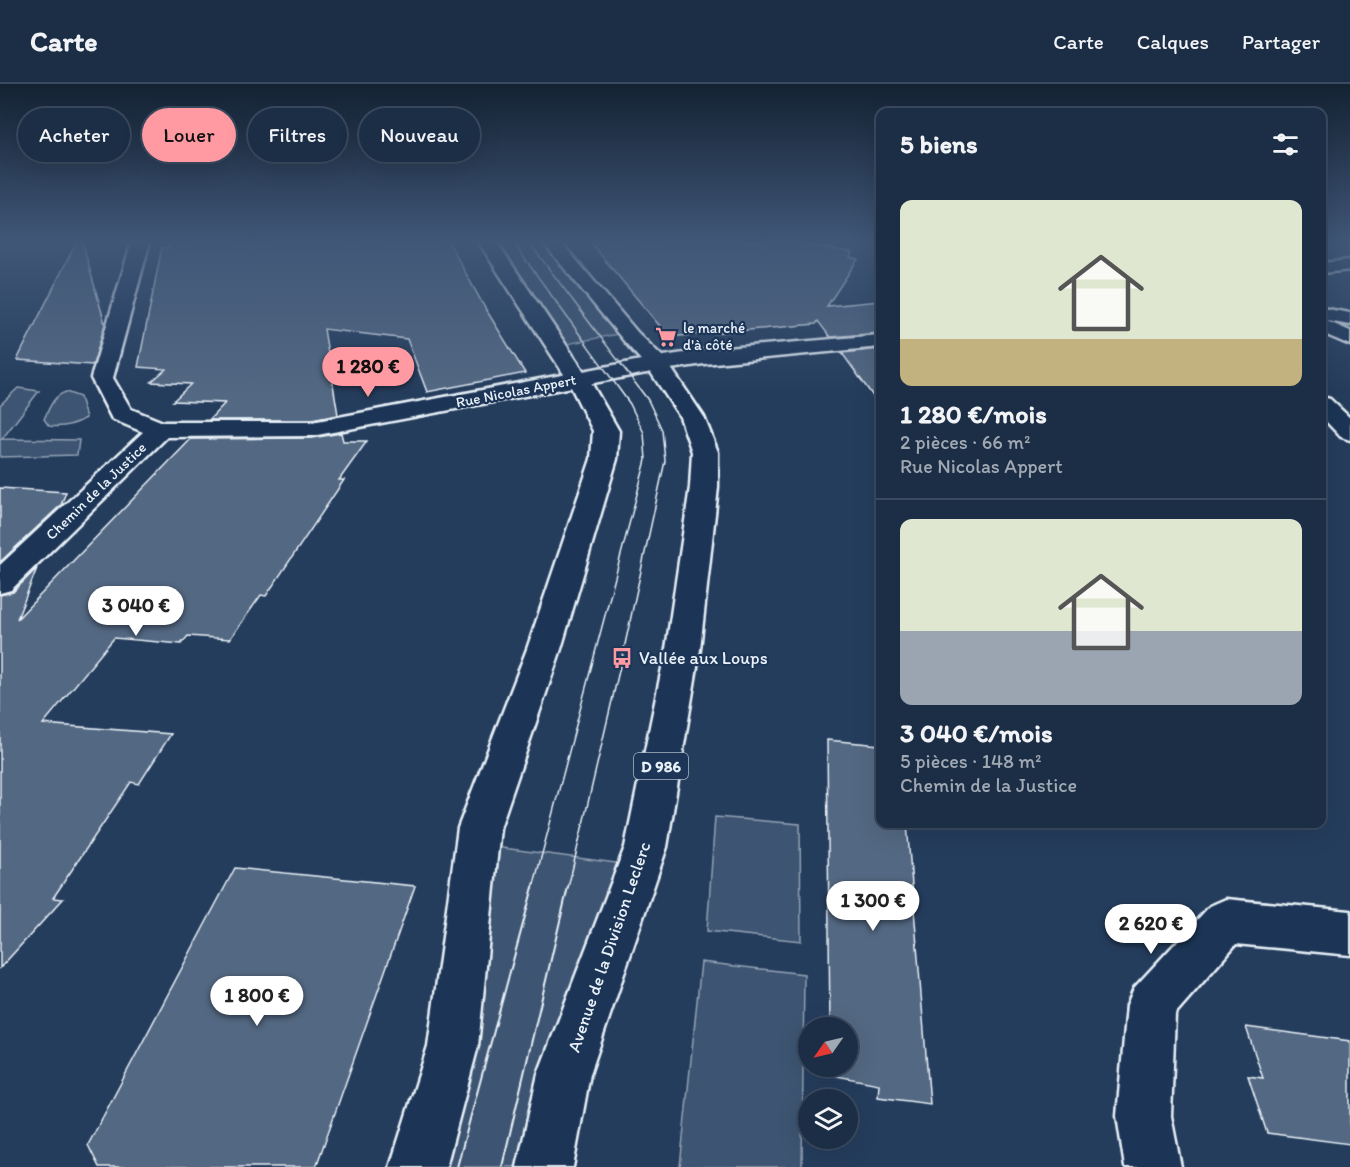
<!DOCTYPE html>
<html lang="fr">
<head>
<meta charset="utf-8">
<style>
	body { margin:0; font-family:Itim,sans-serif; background:#25364d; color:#f1f3f6; height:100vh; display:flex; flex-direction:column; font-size:22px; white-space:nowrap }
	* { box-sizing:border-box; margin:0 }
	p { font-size:20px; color:#a0a8b3 }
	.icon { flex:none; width:33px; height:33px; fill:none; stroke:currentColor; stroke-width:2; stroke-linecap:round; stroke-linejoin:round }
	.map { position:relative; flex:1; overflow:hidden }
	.sheet { position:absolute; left:876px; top:24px; width:450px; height:720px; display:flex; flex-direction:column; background:#1c2e46; border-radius:12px; box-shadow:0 6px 24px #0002,0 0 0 2px #3a4a5f }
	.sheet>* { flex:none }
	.hud { position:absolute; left:18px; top:24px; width:570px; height:54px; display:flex; gap:12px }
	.needle { width:39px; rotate:236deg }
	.fabs { position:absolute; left:798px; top:933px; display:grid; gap:12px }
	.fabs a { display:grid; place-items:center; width:60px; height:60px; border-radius:50%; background:#1c2e46; box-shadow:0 6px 24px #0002,0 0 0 2px #3a4a5f; font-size:30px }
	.price { position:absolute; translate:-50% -51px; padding:0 14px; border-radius:21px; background:#fff; color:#222; font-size:20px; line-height:39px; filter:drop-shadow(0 2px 3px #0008) }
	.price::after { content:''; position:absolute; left:50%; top:36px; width:18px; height:14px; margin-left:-9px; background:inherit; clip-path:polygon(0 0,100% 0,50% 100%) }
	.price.on { background:#ff9aa2; color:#111 }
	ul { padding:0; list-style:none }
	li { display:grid; align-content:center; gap:12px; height:318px; padding:0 24px }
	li+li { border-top:2px solid #3a4a5f }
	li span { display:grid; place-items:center; height:186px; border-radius:12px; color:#555 }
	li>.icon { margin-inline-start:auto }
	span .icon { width:108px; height:108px; fill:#fffc; stroke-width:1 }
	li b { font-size:26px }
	h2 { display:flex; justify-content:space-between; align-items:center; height:72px; padding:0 24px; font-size:26px }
	.tag { padding:0 21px; border-radius:27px; background:#1c2e46; box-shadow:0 6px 24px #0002,0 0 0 2px #3a4a5f; font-size:21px; line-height:54px }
	.tag.on { background:#ff9aa2; color:#111 }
	header { display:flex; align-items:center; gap:36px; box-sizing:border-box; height:84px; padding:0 30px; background:#1c2e46; border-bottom:2px solid #3a4a5f }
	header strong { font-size:28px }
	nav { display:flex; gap:33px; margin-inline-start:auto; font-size:21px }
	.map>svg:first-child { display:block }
	.green { fill:#3e5472; stroke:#93a2b5; stroke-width:1.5 }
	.building { fill:#536782; stroke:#e8f1f8; stroke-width:1.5 }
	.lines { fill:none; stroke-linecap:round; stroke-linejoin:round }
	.pedestrian-casing { stroke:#e8f1f8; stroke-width:5 }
	.minor-casing { stroke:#e8f1f8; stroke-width:5 }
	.primary-casing { stroke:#e8f1f8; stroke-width:5 }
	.pedestrian { fill:#1d3557; fill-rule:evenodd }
	.minor { fill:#1d3557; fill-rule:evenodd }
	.primary { fill:#1d3557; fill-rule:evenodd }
	.tram-far1 { stroke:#e8f1f8; stroke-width:1.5 }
	.tram { stroke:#e8f1f8; stroke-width:2 }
	.labels { text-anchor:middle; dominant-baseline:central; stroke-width:4.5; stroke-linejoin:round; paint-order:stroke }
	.far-poi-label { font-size:15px; fill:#e8f1f8; stroke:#1d3557; text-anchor:start }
	.far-street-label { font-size:15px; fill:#e8f1f8; stroke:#1d3557 }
	.shield { fill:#1d3557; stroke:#abb9c8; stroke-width:1.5 }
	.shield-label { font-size:16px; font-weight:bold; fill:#e8f1f8 }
	.poi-label { font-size:18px; fill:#e8f1f8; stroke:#1d3557; text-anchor:start }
	.street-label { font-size:18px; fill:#e8f1f8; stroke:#1d3557 }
</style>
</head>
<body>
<header>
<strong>Carte</strong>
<nav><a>Carte</a><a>Calques</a><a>Partager</a></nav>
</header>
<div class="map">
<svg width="1350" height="1083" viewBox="0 0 1350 1083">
	<rect width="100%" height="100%" fill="#253d5d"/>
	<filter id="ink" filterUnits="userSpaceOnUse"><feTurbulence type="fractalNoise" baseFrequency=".0167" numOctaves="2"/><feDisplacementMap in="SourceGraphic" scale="12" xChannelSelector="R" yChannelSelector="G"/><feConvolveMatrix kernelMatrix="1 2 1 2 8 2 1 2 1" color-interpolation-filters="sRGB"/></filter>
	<g filter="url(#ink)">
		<g class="green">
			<polygon points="497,157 544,157 618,250 567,260"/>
			<polygon points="18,304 39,307 2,355 79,356 77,371 0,373 0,321"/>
			<path d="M66 308 80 313 86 334C74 341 63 344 49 342L44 335C50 323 53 312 66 308Z"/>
			<polygon points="715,733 800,740 801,857 707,847"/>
			<polygon points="495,763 624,780 522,1083 441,1083"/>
			<polygon points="701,878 804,890 802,1083 680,1083"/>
		</g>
		<g class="building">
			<polygon points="77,157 82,157 105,240 93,281 17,276"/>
			<polygon points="171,157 448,157 485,224 525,289 427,308 407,255 324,245 338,331 312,336 209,336 225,319 173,317 191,300 151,298 166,285 138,283 162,163 169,164"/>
			<polygon points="589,157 782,157 852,168 850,173 858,175 827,222 880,217 880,249 830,253 818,237 816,240 669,253"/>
			<polygon points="880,265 880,322 842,269"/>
			<polygon points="341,349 343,357 367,357 339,396 344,396 266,512 261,511 230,555 188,552 181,560 114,554 43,640 171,650 139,700 131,698 53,814 63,815 0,884 0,511 13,508 37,484 17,535 191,355 312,354"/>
			<polygon points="0,404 66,408 61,421 0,478"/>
			<polygon points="827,656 880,661 880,740 907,740 930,1020 878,1013 879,1000 831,991 831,982 848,982 848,944 830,944"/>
			<polygon points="235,784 415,802 316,1083 99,1083 88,1061"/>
			<polygon points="1246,943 1350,957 1350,1060 1267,1049 1248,992 1263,994"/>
		</g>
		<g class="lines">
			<defs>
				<polygon id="pedestrian" points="1322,235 1350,247 1350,261 1322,249"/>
				<g id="minor">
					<polygon points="132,157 150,157 113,294 131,325 163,338 312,338 657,273 704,266 880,251 880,263 704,280 657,287 312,352 167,353 11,506 0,509 0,481 143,348 112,335 91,294"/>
					<polygon points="1350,176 1350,186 1322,189 1322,179"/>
					<polygon points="1322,224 1350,229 1350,241 1322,236"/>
					<polygon points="1322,313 1330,315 1350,334 1350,356 1341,353 1322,333"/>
					<polygon points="1226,815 1350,827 1350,871 1236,860 1175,930 1171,1032 1181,1083 1125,1083 1117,1032 1127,921 1134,904 1210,822"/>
				</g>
				<g id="primary">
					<polygon points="478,157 496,157 589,295 619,347 617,375 561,565 500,744 478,962 446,1083 390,1083 428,962 458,744 527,565 591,375 593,347 567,295"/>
					<polygon points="542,157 560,157 638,249 665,275 704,333 718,368 718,403 700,565 667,763 590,990 573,1083 517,1083 538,990 625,763 666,565 690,403 692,368 680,333 648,284 624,257"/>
				</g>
			</defs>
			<use href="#pedestrian" class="pedestrian-casing"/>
			<use href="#minor" class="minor-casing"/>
			<use href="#primary" class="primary-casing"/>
			<use href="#pedestrian" class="pedestrian"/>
			<use href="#minor" class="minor"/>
			<use href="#primary" class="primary"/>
			<g class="tram-far1">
				<polyline points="512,157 630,320 644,349 646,376 533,804"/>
				<polyline points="528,157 648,316 662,346 665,377 622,574 568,804"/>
			</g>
			<g class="tram">
				<polyline points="457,1083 533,803"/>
				<polyline points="502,1083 568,803"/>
			</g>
		</g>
	</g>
	<linearGradient id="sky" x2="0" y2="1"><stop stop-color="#142233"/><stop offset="0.51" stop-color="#405778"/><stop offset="1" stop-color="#405778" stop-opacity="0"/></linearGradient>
	<rect width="1350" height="309" fill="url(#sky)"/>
	<defs>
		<symbol id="supermarket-bare" viewBox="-9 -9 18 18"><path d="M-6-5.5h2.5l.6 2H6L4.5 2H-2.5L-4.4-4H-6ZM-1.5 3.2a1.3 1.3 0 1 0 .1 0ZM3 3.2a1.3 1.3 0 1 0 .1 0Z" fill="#ff9aa2" stroke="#1d3557" stroke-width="2.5" paint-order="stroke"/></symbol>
		<symbol id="bus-bare" viewBox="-9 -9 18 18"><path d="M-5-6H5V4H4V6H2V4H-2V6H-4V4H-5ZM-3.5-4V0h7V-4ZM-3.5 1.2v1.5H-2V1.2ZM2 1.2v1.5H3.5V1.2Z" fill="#ff9aa2" stroke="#1d3557" stroke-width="2.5" paint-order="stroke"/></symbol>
	</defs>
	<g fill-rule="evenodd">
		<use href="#supermarket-bare" x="651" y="238" width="30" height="30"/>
		<use href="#bus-bare" x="607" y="559" width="30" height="30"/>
	</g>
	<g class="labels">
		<g class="far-poi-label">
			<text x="683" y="244">le marché<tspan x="683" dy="17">d'à côté</tspan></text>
		</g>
		<g class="far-street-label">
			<text transform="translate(516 307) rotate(-11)">Rue Nicolas Appert</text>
			<text transform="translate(96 407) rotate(-44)">Chemin de la Justice</text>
		</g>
		<rect class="shield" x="634" y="669" width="54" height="26" rx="4.5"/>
		<g class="shield-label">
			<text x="661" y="682">D 986</text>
		</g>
		<g class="poi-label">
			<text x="639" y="574">Vallée aux Loups</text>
		</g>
		<g class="street-label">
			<text transform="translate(609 863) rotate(-71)">Avenue de la Division Leclerc</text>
		</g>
	</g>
</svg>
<div class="fabs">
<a><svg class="needle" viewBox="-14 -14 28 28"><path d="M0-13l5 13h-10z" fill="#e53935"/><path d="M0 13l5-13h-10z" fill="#a0a8b3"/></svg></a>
<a><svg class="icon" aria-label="layers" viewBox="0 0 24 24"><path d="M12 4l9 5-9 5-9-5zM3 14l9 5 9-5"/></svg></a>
</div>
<b class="price on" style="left:368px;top:314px">1 280 €</b>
<b class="price" style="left:136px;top:553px">3 040 €</b>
<b class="price" style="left:873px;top:848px">1 300 €</b>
<b class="price" style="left:1151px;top:871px">2 620 €</b>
<b class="price" style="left:257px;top:943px">1 800 €</b>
<div class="hud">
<a class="tag">Acheter</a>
<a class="tag on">Louer</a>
<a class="tag">Filtres</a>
<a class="tag">Nouveau</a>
</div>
<section class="sheet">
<h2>5 biens<svg class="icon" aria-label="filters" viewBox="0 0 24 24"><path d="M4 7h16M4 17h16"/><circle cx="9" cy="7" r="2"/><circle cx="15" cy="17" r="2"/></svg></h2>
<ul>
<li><span style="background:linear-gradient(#dfe7d0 75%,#c2b280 0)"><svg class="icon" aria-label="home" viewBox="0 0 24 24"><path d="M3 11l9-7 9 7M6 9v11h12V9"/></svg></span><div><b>1 280 €/mois</b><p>2 pièces · 66 m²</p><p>Rue Nicolas Appert</p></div></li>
<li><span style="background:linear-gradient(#dfe7d0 60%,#9aa5b1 0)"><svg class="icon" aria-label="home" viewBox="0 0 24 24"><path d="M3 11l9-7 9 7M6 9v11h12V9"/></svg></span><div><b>3 040 €/mois</b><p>5 pièces · 148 m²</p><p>Chemin de la Justice</p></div></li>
</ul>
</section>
</div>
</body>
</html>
